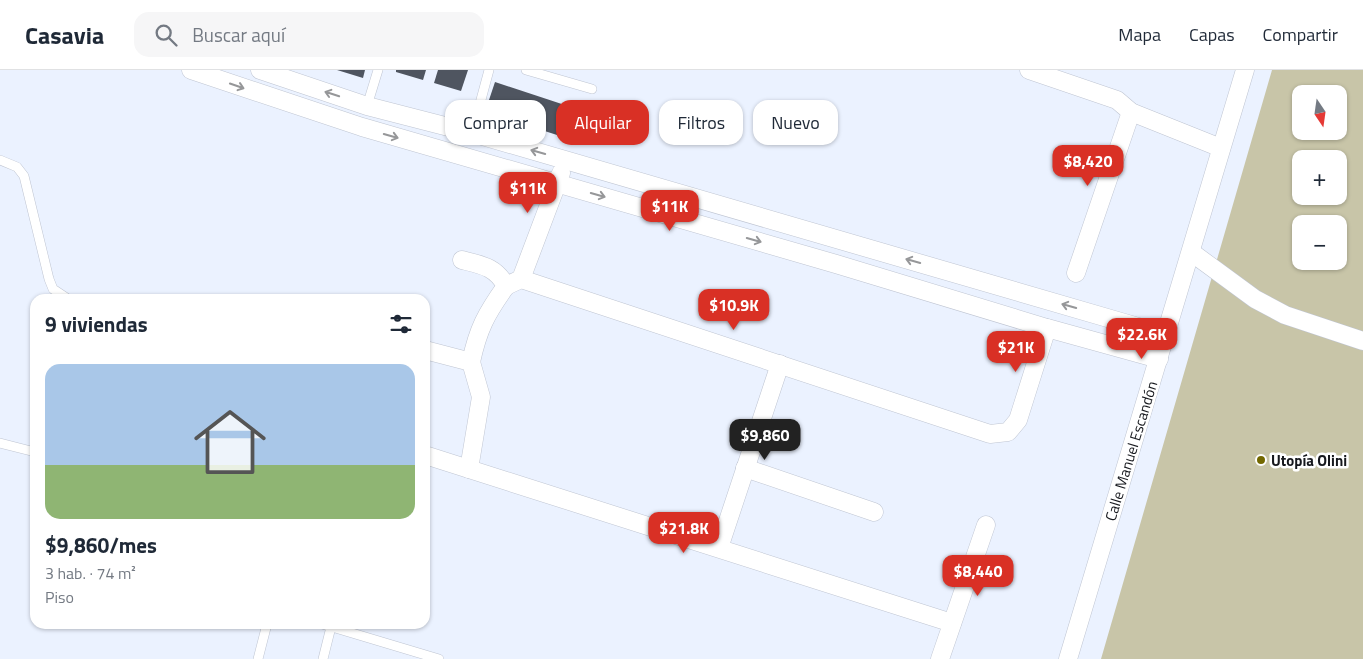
<!DOCTYPE html>
<html lang="es">
<head>
<meta charset="utf-8">
<style>
	body { margin:0; font-family:"Titillium Web",sans-serif; background:#f6f6f7; color:#1f2937; height:100vh; display:flex; flex-direction:column; font-size:19px; white-space:nowrap }
	* { box-sizing:border-box; margin:0 }
	p { font-size:16px; color:#747a83 }
	.icon { flex:none; width:28px; height:28px; fill:none; stroke:currentColor; stroke-width:2; stroke-linecap:round; stroke-linejoin:round }
	.map { position:relative; flex:1; overflow:hidden }
	.side { position:absolute; left:30px; top:224px; width:400px; height:335px; display:flex; flex-direction:column; background:#fff; border-radius:15px; box-shadow:0 1px 4px #0004 }
	.side>* { flex:none }
	.banner { position:absolute; left:445px; top:30px; width:475px; height:45px; display:flex; gap:10px }
	.needle { width:32px; rotate:167deg }
	.controls { position:absolute; left:1292px; top:15px; display:grid; gap:10px }
	.controls a { display:grid; place-items:center; width:55px; height:55px; border-radius:10px; background:#fff; box-shadow:0 1px 4px #0004; font-size:25px }
	.price { position:absolute; translate:-50% -42px; padding:0 11px; border-radius:10px; background:#d93025; color:#fff; font-size:16px; line-height:32px; filter:drop-shadow(0 1px 2px #0008) }
	.price::after { content:''; position:absolute; left:50%; top:30px; width:15px; height:11px; margin-left:-8px; background:inherit; clip-path:polygon(0 0,100% 0,50% 100%) }
	.price.current { background:#222; color:#fff }
	ul { padding:0; list-style:none }
	li { display:grid; align-content:center; gap:10px; height:265px; padding:0 15px }
	li span { display:grid; place-items:center; height:155px; border-radius:15px; color:#555 }
	li>.icon { margin-inline-start:auto }
	span .icon { width:90px; height:90px; fill:#fffc; stroke-width:1 }
	li b { font-size:21px }
	h2 { display:flex; justify-content:space-between; align-items:center; height:60px; padding:0 15px; font-size:21px }
	.chip { padding:0 18px; border-radius:15px; background:#fff; box-shadow:0 1px 4px #0004; font-size:18px; line-height:45px }
	.chip.current { background:#d93025; color:#fff }
	header { display:flex; align-items:center; gap:30px; box-sizing:border-box; height:70px; padding:0 25px; background:#fff; border-bottom:1px solid #e0e1e3 }
	header strong { font-size:24px }
	nav { display:flex; gap:28px; margin-inline-start:auto; font-size:18px }
	.search { width:350px; height:45px; background:#f6f6f7; display:flex; align-items:center; gap:12px; box-sizing:border-box; padding:0 18px; border-radius:15px; color:#747a83; font-size:19px }
	.map>svg:first-child { display:block }
	.green { fill:#c8c5a8; fill-rule:evenodd }
	.building { fill:#4f5560 }
	.lines { fill:none; stroke-linecap:round; stroke-linejoin:round }
	.lane-casing { stroke:#bfc5d2; stroke-width:10 }
	.street-casing { stroke:#bfc5d2; stroke-width:19 }
	.lane { stroke:#fff; stroke-width:9 }
	.street { stroke:#fff; stroke-width:18 }
	.oneway { stroke:#969799 }
	.poi-dot { fill:#736800; stroke:#fff; stroke-width:2 }
	.labels { text-anchor:middle; dominant-baseline:central; stroke-width:5; stroke-linejoin:round; paint-order:stroke }
	.street-label { font-size:15px; fill:#16181d; stroke:#fff }
	.poi-label { font-size:15px; font-weight:bold; fill:#16181d; stroke:#fff; text-anchor:start }
</style>
</head>
<body>
<header>
<strong>Casavia</strong>
<div class="search"><svg class="icon" aria-label="search" viewBox="0 0 24 24"><circle cx="10" cy="10" r="6"/><path d="M15 15l6 6"/></svg>Buscar aquí</div>
<nav><a>Mapa</a><a>Capas</a><a>Compartir</a></nav>
</header>
<div class="map">
<svg width="1363" height="589" viewBox="0 0 1363 589">
	<rect width="100%" height="100%" fill="#ebf2ff"/>
	<path class="green" d="M1272 0H1363V589H1101ZM1301 24H1339V61H1301ZM1301 89H1339V126H1301ZM1301 154H1339V191H1301Z"/>
	<g class="building">
		<polygon points="337,0 365,0 363,8"/>
		<polygon points="396,0 426,0 423,10 396,2"/>
		<polygon points="438,0 468,0 461,21 434,13"/>
		<polygon points="495,12 592,44 582,73 485,42"/>
	</g>
	<g class="lines">
		<defs>
			<g id="lane">
				<polyline points="526,0 592,19"/>
				<polyline points="367,36 378,0"/>
				<polyline points="472,63 489,0"/>
				<polyline points="0,90 17,97 24,106 49,209 53,219 68,229"/>
				<polyline points="0,373 35,382"/>
				<polyline points="322,554 439,589"/>
				<polyline points="258,589 267,554"/>
				<polyline points="323,589 331,557"/>
			</g>
			<g id="street">
				<polyline points="191,0 362,57 836,194 1047,258 1159,289"/>
				<polyline points="260,0 367,36 472,63 1166,265"/>
				<polyline points="1029,0 1117,30 1131,42 1221,78"/>
				<polyline points="1191,182 1255,229 1285,245 1363,271"/>
				<path d="M462 190C482 195 496 197 506 216L521 209 990 364 1008 362 1018 350 1047 258"/>
				<polyline points="1076,203 1131,42"/>
				<polyline points="521,209 561,103"/>
				<polyline points="425,280 471,292 481,327 469,399"/>
				<path d="M471 292C478 259 486 244 506 216"/>
				<polyline points="425,385 952,553"/>
				<polyline points="745,398 874,442"/>
				<polyline points="719,478 780,294"/>
				<polyline points="940,589 986,455"/>
				<polyline points="1068,589 1245,0"/>
			</g>
		</defs>
		<use href="#lane" class="lane-casing"/>
		<use href="#street" class="street-casing"/>
		<use href="#lane" class="lane"/>
		<use href="#street" class="street"/>
	</g>
	<defs><path id="oneway-shaft" d="M-6 0H5M1.5-3L5.5 0L1.5 3" fill="none" stroke-width="1.6" stroke-linecap="round" stroke-linejoin="round" transform="scale(1.25)"/></defs>
	<g class="oneway">
		<use href="#oneway-shaft" transform="translate(237 16) rotate(19)"/>
		<use href="#oneway-shaft" transform="translate(332 24) rotate(-162)"/>
		<use href="#oneway-shaft" transform="translate(391 66) rotate(16)"/>
		<use href="#oneway-shaft" transform="translate(538 82) rotate(-164)"/>
		<use href="#oneway-shaft" transform="translate(598 125) rotate(16)"/>
		<use href="#oneway-shaft" transform="translate(754 170) rotate(16)"/>
		<use href="#oneway-shaft" transform="translate(913 191) rotate(-164)"/>
		<use href="#oneway-shaft" transform="translate(1069 236) rotate(-164)"/>
	</g>
	<circle class="poi-dot" cx="1261" cy="390" r="5"/>
	<g class="labels">
		<g class="street-label">
			<text transform="translate(1131 381) rotate(-73)">Calle Manuel Escandón</text>
		</g>
		<g class="poi-label">
			<text x="1271" y="390">Utopía Olini</text>
		</g>
	</g>
</svg>
<div class="controls">
<a><svg class="needle" viewBox="-14 -14 28 28"><path d="M0-13l5 13h-10z" fill="#e53935"/><path d="M0 13l5-13h-10z" fill="#747a83"/></svg></a>
<a>+</a>
<a>−</a>
</div>
<b class="price" style="left:1088px;top:117px">$8,420</b>
<b class="price" style="left:528px;top:144px">$11K</b>
<b class="price" style="left:670px;top:162px">$11K</b>
<b class="price" style="left:734px;top:261px">$10.9K</b>
<b class="price" style="left:1142px;top:290px">$22.6K</b>
<b class="price" style="left:1016px;top:303px">$21K</b>
<b class="price current" style="left:765px;top:391px">$9,860</b>
<b class="price" style="left:684px;top:484px">$21.8K</b>
<b class="price" style="left:978px;top:527px">$8,440</b>
<div class="banner">
<a class="chip">Comprar</a>
<a class="chip current">Alquilar</a>
<a class="chip">Filtros</a>
<a class="chip">Nuevo</a>
</div>
<section class="side">
<h2>9 viviendas<svg class="icon" aria-label="filters" viewBox="0 0 24 24"><path d="M4 7h16M4 17h16"/><circle cx="9" cy="7" r="2"/><circle cx="15" cy="17" r="2"/></svg></h2>
<ul>
<li><span style="background:linear-gradient(#a9c7e8 65%,#8fb573 0)"><svg class="icon" aria-label="home" viewBox="0 0 24 24"><path d="M3 11l9-7 9 7M6 9v11h12V9"/></svg></span><div><b>$9,860/mes</b><p>3 hab. · 74 m²</p><p>Piso</p></div></li>
</ul>
</section>
</div>
</body>
</html>
